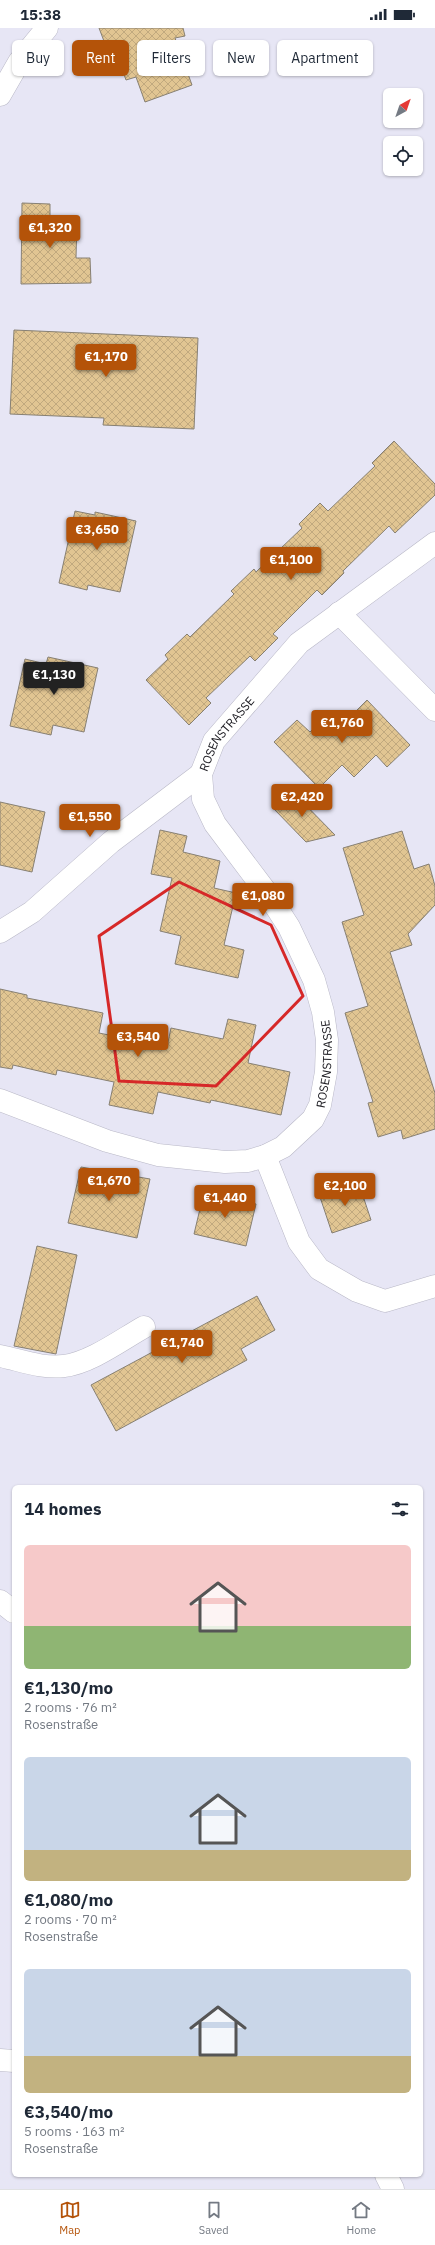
<!DOCTYPE html>
<html lang="en">
<head>
<meta charset="utf-8">
<style>
	body { margin:0; font-family:"IBM Plex Sans",sans-serif; background:#f6f6f7; color:#1f2937; height:100vh; display:flex; flex-direction:column; font-size:15px; white-space:nowrap }
	* { box-sizing:border-box; margin:0 }
	p { font-size:13px; color:#747a83 }
	.icon { flex:none; width:22px; height:22px; fill:none; stroke:currentColor; stroke-width:2; stroke-linecap:round; stroke-linejoin:round }
	.map { position:relative; flex:1; overflow:hidden }
	.sheet { position:absolute; left:12px; top:1457px; width:411px; height:692px; display:flex; flex-direction:column; background:#fff; border-radius:6px; box-shadow:0 1px 3px #0004 }
	.sheet>* { flex:none }
	.hud { position:absolute; left:12px; top:12px; width:411px; height:36px; display:flex; gap:8px }
	.needle { width:26px; rotate:40deg }
	.fabs { position:absolute; left:383px; top:60px; display:grid; gap:8px }
	.fabs a { display:grid; place-items:center; width:40px; height:40px; border-radius:6px; background:#fff; box-shadow:0 1px 3px #0004; font-size:20px }
	.price { position:absolute; translate:-50% -34px; padding:0 9px; border-radius:4px; background:#b45309; color:#fff; font-size:13px; line-height:26px; filter:drop-shadow(0 1px 2px #0008) }
	.price::after { content:''; position:absolute; left:50%; top:24px; width:12px; height:9px; margin-left:-6px; background:inherit; clip-path:polygon(0 0,100% 0,50% 100%) }
	.price.on { background:#222; color:#fff }
	ul { padding:0; list-style:none }
	li { display:grid; align-content:center; gap:8px; height:212px; padding:0 12px }
	li span { display:grid; place-items:center; height:124px; border-radius:6px; color:#555 }
	li>.icon { margin-inline-start:auto }
	span .icon { width:72px; height:72px; fill:#fffc; stroke-width:1 }
	li b { font-size:17px }
	h2 { display:flex; justify-content:space-between; align-items:center; height:48px; padding:0 12px; font-size:17px }
	.tag { padding:0 14px; border-radius:6px; background:#fff; box-shadow:0 1px 3px #0004; font-size:14px; line-height:36px }
	.tag.on { background:#b45309; color:#fff }
	.status { display:flex; justify-content:space-between; align-items:center; height:28px; padding:0 20px; background:#fff; direction:ltr }
	.status svg { height:11px; fill:currentColor }
	.dock { display:flex; justify-content:space-around; align-items:center; height:56px; border-top:1px solid #e0e1e3; background:#fff; font-size:11px; color:#747a83 }
	.dock a { display:grid; justify-items:center; gap:2px }
	.dock .on { color:#b45309 }
	.map>svg:first-child { display:block }
	.building { fill:url(#building-cross-hatch); stroke:#878073 }
	.lines { fill:none; stroke-linecap:round; stroke-linejoin:round }
	.minor-casing { stroke:#b9b8c7; stroke-width:23 }
	.minor { stroke:#fff; stroke-width:22 }
	.marked { fill:none; stroke:#d62828; stroke-width:3; stroke-linejoin:round }
	.labels { text-anchor:middle; dominant-baseline:central; stroke-width:3; stroke-linejoin:round; paint-order:stroke }
	.street-label { font-size:12px; fill:#222127; stroke:#f4f4fd }
</style>
</head>
<body>
<div class="status"><b>15:38</b><svg viewBox="0 0 49 12"><path d="M0 12V9h3v3zM5 12V6h3v6zM10 12V3h3v9zM15 12V0h3v12zM26 1h20v11H26zM47 4h2v5h-2z"/></svg></div>
<div class="map">
<svg width="435" height="2161" viewBox="0 0 435 2161">
	<defs>
		<pattern id="building-cross-hatch" width="8" height="8" patternUnits="userSpaceOnUse"><rect width="8" height="8" fill="#e1c592"/><path d="M0 0l8 8M0 8l8-8" fill="none" stroke="#c1a97e"/></pattern>
	</defs>
	<rect width="100%" height="100%" fill="#e7e6f5"/>
	<g class="building">
		<polygon points="99,0 183,0 185,8 175,10 192,57 145,74 136,49 126,52 117,27 110,29"/>
		<polygon points="22,175 50,176 50,191 77,192 76,230 90,230 91,255 21,256"/>
		<polygon points="14,302 198,310 194,401 103,397 104,390 10,386"/>
		<polygon points="394,413 435,456 435,467 395,505 389,498 343,543 344,545 322,567 317,562 273,606 278,610 255,633 250,628 206,670 211,675 189,697 146,652 168,631 165,627 187,606 190,609 234,566 231,563 254,541 256,544 302,500 299,496 320,475 328,483 375,438 372,435"/>
		<polygon points="75,483 95,487 95,484 136,493 120,564 88,557 87,562 59,555"/>
		<polygon points="48,629 98,640 84,704 53,697 51,707 10,698 25,631 46,636"/>
		<polygon points="367,672 410,717 387,739 376,727 354,749 342,737 319,760 274,714 297,692 310,704 332,682 344,695"/>
		<polygon points="291,762 335,807 306,814 273,780"/>
		<polygon points="0,774 45,784 32,844 0,837"/>
		<polygon points="160,802 187,808 183,824 220,833 214,860 236,865 224,917 244,922 238,950 175,936 181,908 160,903 172,850 151,846"/>
		<polygon points="402,803 414,841 429,836 435,858 435,877 408,906 412,917 390,924 435,1065 435,1101 403,1111 401,1102 378,1109 368,1075 373,1074 345,985 368,978 342,894 364,887 343,820"/>
		<polygon points="0,961 27,967 27,970 103,985 99,1005 167,1019 171,1000 223,1011 228,991 256,997 248,1035 290,1044 281,1087 211,1072 210,1075 158,1064 153,1086 109,1077 114,1054 57,1042 56,1047 13,1037 12,1041 0,1039"/>
		<polygon points="81,1139 150,1151 137,1210 68,1195"/>
		<polygon points="358,1153 371,1192 332,1205 319,1166"/>
		<polygon points="204,1164 256,1176 246,1218 194,1206"/>
		<polygon points="37,1218 77,1227 56,1326 14,1318"/>
		<polygon points="257,1268 275,1302 241,1321 247,1332 116,1403 91,1357"/>
	</g>
	<g class="lines">
		<defs>
			<g id="minor">
				<polyline points="0,67 19,34 47,0"/>
				<polyline points="339,585 435,682"/>
				<polyline points="0,904 32,884 111,814 201,746"/>
				<path id="s1" d="M0 1072 107 1113 158 1127 225 1134 248 1133 265 1128 283 1119 313 1091 320 1077 326 1044 327 1012 323 984 314 952 289 899 267 865 215 796 203 771 201 746 214 713 299 615 435 515"/>
				<polyline points="265,1128 299,1214 319,1241 357,1263 385,1273 435,1258"/>
				<path d="M0 1328C20 1332 43 1341 64 1338 90 1335 121 1312 144 1299"/>
				<polyline points="0,1573 14,1584"/>
				<polyline points="0,2032 14,2033"/>
				<polyline points="386,2147 393,2161"/>
			</g>
		</defs>
		<use href="#minor" class="minor-casing"/>
		<use href="#minor" class="minor"/>
	</g>
	<path class="marked" d="M179 854 271 897 303 968 216 1058 119 1053 99 908Z"/>
	<g class="labels">
		<g class="street-label">
			<text stroke="none"><textPath href="#s1" startOffset="766">ROSENSTRASSE</textPath></text>
			<text stroke="none"><textPath href="#s1" startOffset="394">ROSENSTRASSE</textPath></text>
		</g>
	</g>
</svg>
<div class="fabs">
<a><svg class="needle" viewBox="-14 -14 28 28"><path d="M0-13l5 13h-10z" fill="#e53935"/><path d="M0 13l5-13h-10z" fill="#747a83"/></svg></a>
<a><svg class="icon" aria-label="locate" viewBox="0 0 24 24"><circle cx="12" cy="12" r="6"/><path d="M12 2v4M12 18v4M2 12h4M18 12h4"/></svg></a>
</div>
<b class="price" style="left:50px;top:221px">€1,320</b>
<b class="price" style="left:106px;top:350px">€1,170</b>
<b class="price" style="left:97px;top:523px">€3,650</b>
<b class="price" style="left:291px;top:553px">€1,100</b>
<b class="price on" style="left:54px;top:668px">€1,130</b>
<b class="price" style="left:342px;top:716px">€1,760</b>
<b class="price" style="left:302px;top:790px">€2,420</b>
<b class="price" style="left:90px;top:810px">€1,550</b>
<b class="price" style="left:263px;top:889px">€1,080</b>
<b class="price" style="left:138px;top:1030px">€3,540</b>
<b class="price" style="left:109px;top:1174px">€1,670</b>
<b class="price" style="left:345px;top:1179px">€2,100</b>
<b class="price" style="left:225px;top:1191px">€1,440</b>
<b class="price" style="left:182px;top:1336px">€1,740</b>
<div class="hud">
<a class="tag">Buy</a>
<a class="tag on">Rent</a>
<a class="tag">Filters</a>
<a class="tag">New</a>
<a class="tag">Apartment</a>
</div>
<section class="sheet">
<h2>14 homes<svg class="icon" aria-label="filters" viewBox="0 0 24 24"><path d="M4 7h16M4 17h16"/><circle cx="9" cy="7" r="2"/><circle cx="15" cy="17" r="2"/></svg></h2>
<ul>
<li><span style="background:linear-gradient(#f6c9c9 65%,#8fb573 0)"><svg class="icon" aria-label="home" viewBox="0 0 24 24"><path d="M3 11l9-7 9 7M6 9v11h12V9"/></svg></span><div><b>€1,130/mo</b><p>2 rooms · 76 m²</p><p>Rosenstraße</p></div></li>
<li><span style="background:linear-gradient(#c9d6e8 75%,#c2b280 0)"><svg class="icon" aria-label="home" viewBox="0 0 24 24"><path d="M3 11l9-7 9 7M6 9v11h12V9"/></svg></span><div><b>€1,080/mo</b><p>2 rooms · 70 m²</p><p>Rosenstraße</p></div></li>
<li><span style="background:linear-gradient(#c9d6e8 70%,#c2b280 0)"><svg class="icon" aria-label="home" viewBox="0 0 24 24"><path d="M3 11l9-7 9 7M6 9v11h12V9"/></svg></span><div><b>€3,540/mo</b><p>5 rooms · 163 m²</p><p>Rosenstraße</p></div></li>
</ul>
</section>
</div>
<nav class="dock">
<a class="on"><svg class="icon" aria-label="map" viewBox="0 0 24 24"><path d="M3 6l6-2 6 2 6-2v14l-6 2-6-2-6 2zM9 4v14M15 6v14"/></svg>Map</a>
<a><svg class="icon" aria-label="saved" viewBox="0 0 24 24"><path d="M7 4h10v16l-5-4-5 4z"/></svg>Saved</a>
<a><svg class="icon" aria-label="home" viewBox="0 0 24 24"><path d="M3 11l9-7 9 7M6 9v11h12V9"/></svg>Home</a>
</nav>
</body>
</html>
